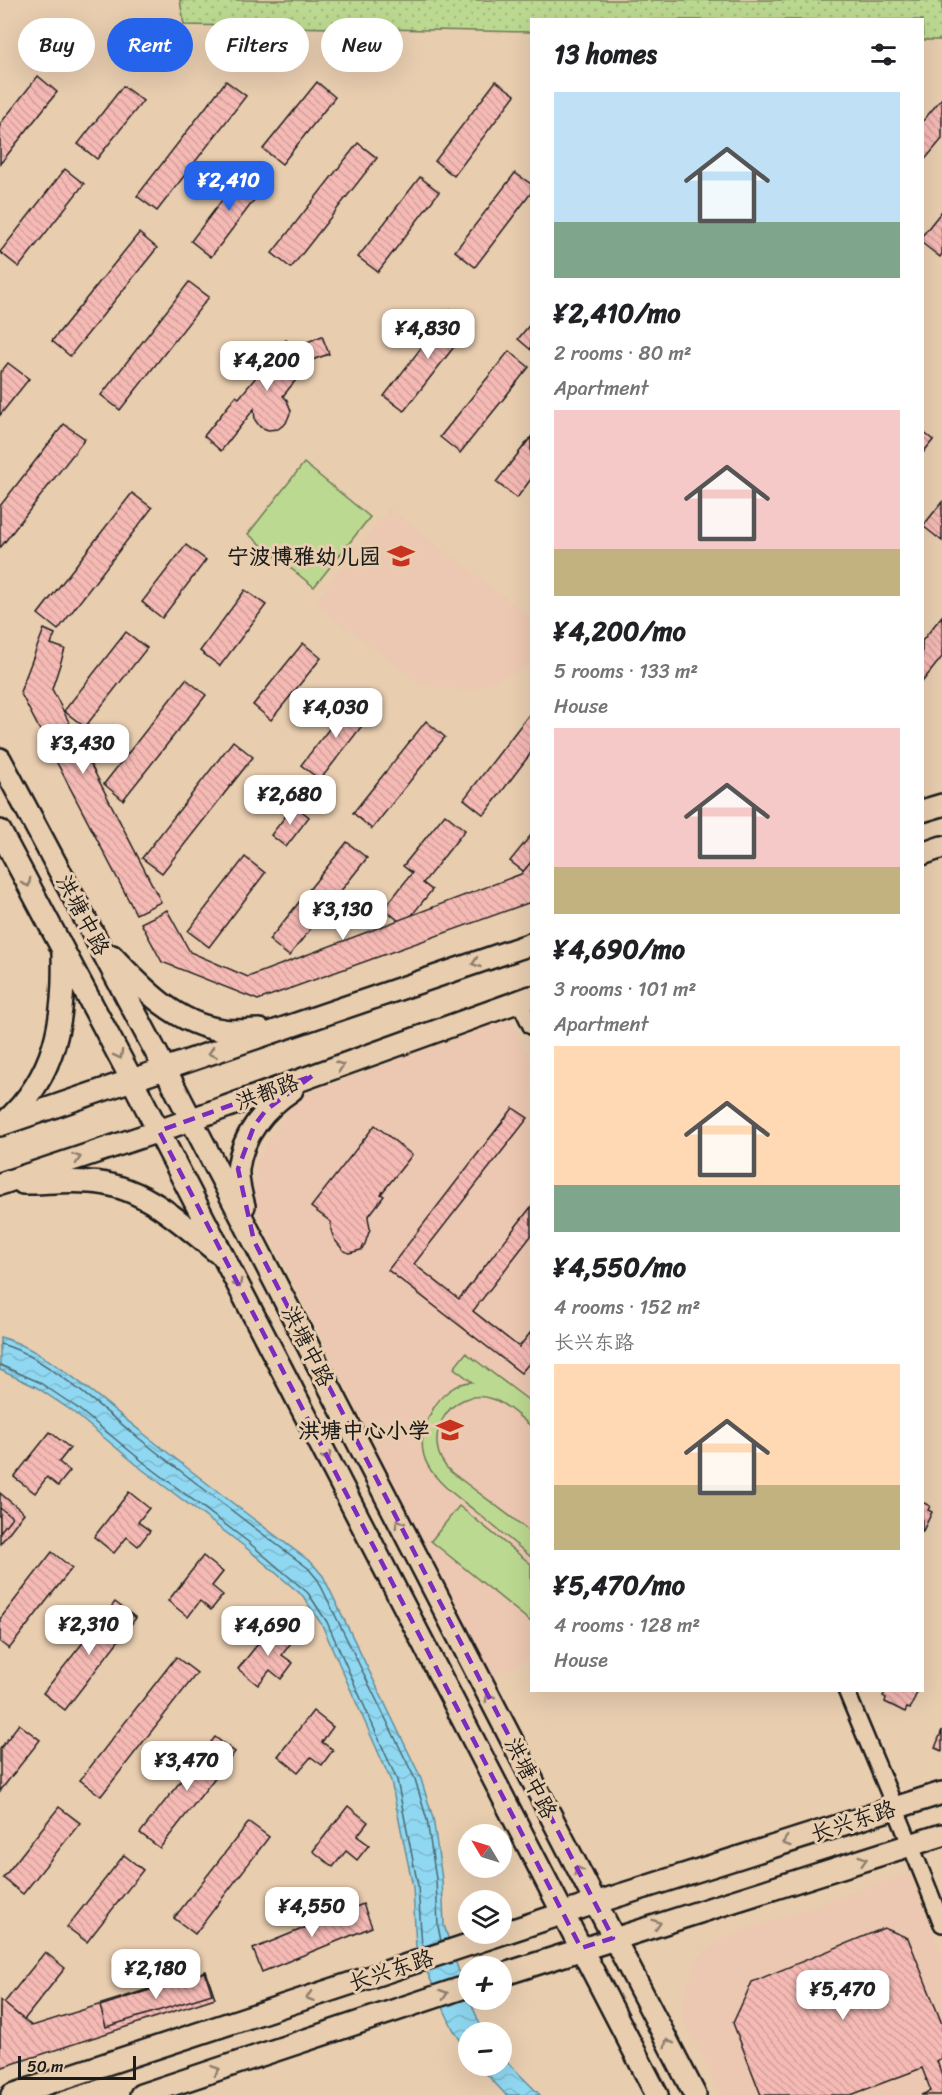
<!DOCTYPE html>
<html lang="en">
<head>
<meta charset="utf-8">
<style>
	body { margin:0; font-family:Sriracha,"LXGW WenKai TC",sans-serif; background:#f2f2f2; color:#202124; height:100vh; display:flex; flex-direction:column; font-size:22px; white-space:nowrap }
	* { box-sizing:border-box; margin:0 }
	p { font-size:20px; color:#757577 }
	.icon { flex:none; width:33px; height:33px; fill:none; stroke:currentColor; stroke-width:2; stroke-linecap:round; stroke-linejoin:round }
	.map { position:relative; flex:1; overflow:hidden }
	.details { position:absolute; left:530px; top:18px; width:394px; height:1674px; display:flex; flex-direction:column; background:#fff; border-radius:0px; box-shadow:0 6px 24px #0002 }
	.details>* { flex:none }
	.hud { position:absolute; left:18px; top:18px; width:422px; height:54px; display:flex; gap:12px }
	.needle { width:39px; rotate:308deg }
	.buttons { position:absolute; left:458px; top:1824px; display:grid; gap:12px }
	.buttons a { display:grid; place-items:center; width:54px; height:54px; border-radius:50%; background:#fff; box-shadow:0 6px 24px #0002; font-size:30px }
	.scale { position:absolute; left:18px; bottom:15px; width:118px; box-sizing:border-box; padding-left:6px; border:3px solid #1c1c1c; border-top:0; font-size:16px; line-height:21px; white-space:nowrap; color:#1c1c1c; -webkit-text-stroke:4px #e8cdaf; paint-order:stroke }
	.price { position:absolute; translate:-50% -51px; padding:0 14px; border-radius:12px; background:#fff; color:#222; font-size:20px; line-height:39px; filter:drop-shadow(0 2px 3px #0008) }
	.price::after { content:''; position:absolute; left:50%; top:36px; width:18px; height:14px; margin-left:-9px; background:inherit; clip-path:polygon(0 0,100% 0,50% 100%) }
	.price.active { background:#2563eb; color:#fff }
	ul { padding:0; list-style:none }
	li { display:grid; align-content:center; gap:12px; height:318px; padding:0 24px }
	li span { display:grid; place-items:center; height:186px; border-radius:0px; color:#555 }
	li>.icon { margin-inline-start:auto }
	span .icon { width:108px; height:108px; fill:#fffc; stroke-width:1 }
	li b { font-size:26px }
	h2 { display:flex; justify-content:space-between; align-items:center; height:72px; padding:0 24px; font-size:26px }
	.pill { padding:0 21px; border-radius:27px; background:#fff; box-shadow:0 6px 24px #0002; font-size:21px; line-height:54px }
	.pill.active { background:#2563eb; color:#fff }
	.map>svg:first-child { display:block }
	.built { fill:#ecc7b1 }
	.green { fill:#bcd991; stroke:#6c7a56; stroke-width:1.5 }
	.park { fill:url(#park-dots); stroke:#6c7a56; stroke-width:1.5 }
	.water { fill:url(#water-waves); stroke:#628d9c; stroke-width:1.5 }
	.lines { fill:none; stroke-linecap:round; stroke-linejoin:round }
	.shore { stroke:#4a6771; stroke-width:1.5 }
	.building { fill:url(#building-back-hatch); stroke:#1c1c1c; stroke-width:1.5 }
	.street-casing { stroke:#1c1c1c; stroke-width:20 }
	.secondary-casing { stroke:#1c1c1c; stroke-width:26 }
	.street { stroke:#e8cdaf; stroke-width:15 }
	.secondary { stroke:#e8cdaf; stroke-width:21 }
	.oneway { stroke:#8c7d6d }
	.marked { fill:none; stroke:#7b2cbf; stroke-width:4.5; stroke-dasharray:12 8; stroke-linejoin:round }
	.labels { text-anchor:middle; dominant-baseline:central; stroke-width:6; stroke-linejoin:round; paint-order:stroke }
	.poi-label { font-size:22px; font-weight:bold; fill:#1c1c1c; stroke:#e8cdaf; text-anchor:end }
	.street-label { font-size:22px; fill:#1c1c1c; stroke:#e8cdaf }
</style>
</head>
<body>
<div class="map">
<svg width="942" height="2095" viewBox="0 0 942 2095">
	<defs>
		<pattern id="park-dots" width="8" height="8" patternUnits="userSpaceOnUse" patternTransform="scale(1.5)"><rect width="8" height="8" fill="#bcd991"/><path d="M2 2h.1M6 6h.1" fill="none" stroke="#a1ba7c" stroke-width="1.8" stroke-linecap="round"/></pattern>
		<pattern id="water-waves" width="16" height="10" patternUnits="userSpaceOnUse" patternTransform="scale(1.5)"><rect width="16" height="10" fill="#90d8f1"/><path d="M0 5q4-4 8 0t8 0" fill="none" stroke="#7cb9ce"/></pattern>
		<pattern id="building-back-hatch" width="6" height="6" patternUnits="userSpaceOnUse" patternTransform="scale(1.5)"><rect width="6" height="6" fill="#f6bab5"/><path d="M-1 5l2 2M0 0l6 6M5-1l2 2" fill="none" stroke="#d29f9b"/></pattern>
	</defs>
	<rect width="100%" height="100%" fill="#e8cdaf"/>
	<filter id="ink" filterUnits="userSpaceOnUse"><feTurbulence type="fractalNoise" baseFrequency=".0167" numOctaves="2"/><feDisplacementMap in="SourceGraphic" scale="12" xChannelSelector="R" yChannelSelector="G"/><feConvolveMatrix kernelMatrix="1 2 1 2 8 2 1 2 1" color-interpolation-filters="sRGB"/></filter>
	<g filter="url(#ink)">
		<g class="built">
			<polygon points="389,509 531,618 531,666 470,690 423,685 315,603"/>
			<polygon points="509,1019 531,1061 531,1658 493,1677 253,1202 258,1160 294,1099"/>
			<polygon points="910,1873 942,1956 942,2095 722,2095 682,2016 687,1987 698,1958 721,1939"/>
		</g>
		<g class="green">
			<polygon points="304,463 370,517 314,587 248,534"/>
			<path d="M466 1353 531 1402V1426C519 1417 507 1404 493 1399 450 1384 417 1441 451 1472L531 1532V1557C512 1541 493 1526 474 1510 438 1482 404 1459 433 1409 441 1395 456 1382 472 1382L454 1368Z"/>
			<polygon points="459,1506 531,1564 531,1622 431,1541"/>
		</g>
		<polygon class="park" points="180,0 942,0 942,40 923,40 922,20 531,20 531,32 184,25"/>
		<g class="water">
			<path d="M0 1337C45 1348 107 1405 144 1434 200 1478 255 1521 312 1563L323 1576 420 1776 433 1818 442 1879 444 1925 468 2000H470L483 2032H468V2052L453 2029 416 1948 413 1887 391 1781 322 1625 303 1596 244 1546 143 1470 72 1411 36 1387 0 1370Z"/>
			<polygon points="501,2056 540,2095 506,2095 479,2066 501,2066"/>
		</g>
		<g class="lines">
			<g class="shore">
				<path d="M0 1344C41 1353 102 1409 136 1436 193 1481 250 1525 308 1568L318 1580 415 1779 427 1820 436 1879 438 1926 441 1941"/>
				<polyline points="0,1365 39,1382 76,1407 147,1465 247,1541 308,1593 327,1622 397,1780 418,1886 422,1947"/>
			</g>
		</g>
		<g class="building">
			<polygon points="38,76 57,92 0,164 0,124"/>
			<polygon points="226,81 246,96 157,211 137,196"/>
			<polygon points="496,81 515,95 454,176 435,161"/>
			<polygon points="317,82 335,97 282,164 263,149"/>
			<polygon points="123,86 143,101 97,159 78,144"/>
			<polygon points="942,98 942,139 922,163 922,122"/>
			<polygon points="358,143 377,158 291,268 272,253"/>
			<polygon points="248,166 268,182 211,257 191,241"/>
			<polygon points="65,169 84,184 19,267 0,252"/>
			<polygon points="515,173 531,184 531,193 475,267 455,251"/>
			<polygon points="420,177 439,192 378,272 358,257"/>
			<polygon points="942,211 942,254 940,257 922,243 922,236"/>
			<polygon points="139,233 157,248 70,356 52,341"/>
			<polygon points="189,282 209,297 120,410 101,395"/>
			<polygon points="451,309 471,325 404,411 384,396"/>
			<polygon points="531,323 531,350 518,339"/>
			<polygon points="322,336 329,354 312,360 283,396 287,400 291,411 286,423 278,429 268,430 260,427 255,420 254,409 221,451 204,436 236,396 239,398 286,340 295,347"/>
			<polygon points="509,351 529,367 460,453 440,437"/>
			<polygon points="8,363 29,379 0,415 0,373"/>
			<polygon points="64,424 85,439 0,548 0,506"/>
			<polygon points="922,431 933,440 922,454"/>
			<polygon points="531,437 531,479 517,498 496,482"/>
			<polygon points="132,493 152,508 58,630 38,614"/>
			<polygon points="942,502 942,541 923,526"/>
			<polygon points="186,545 206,560 162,618 142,602"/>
			<polygon points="245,590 266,605 220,666 200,651"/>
			<polygon points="942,616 942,657 922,682 922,641"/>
			<polygon points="44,629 55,634 51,644 65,649 52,689 161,902 136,914 20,692"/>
			<polygon points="126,632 147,648 85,727 64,711"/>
			<polygon points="303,643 321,658 271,720 253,705"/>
			<polygon points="186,679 206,695 123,800 104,784"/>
			<polygon points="353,698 372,713 320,780 301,765"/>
			<polygon points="531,712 531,753 484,815 464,799"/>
			<polygon points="426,721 445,737 372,829 353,813"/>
			<polygon points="233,741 253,757 162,873 142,858"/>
			<polygon points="294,805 309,817 286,847 271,835"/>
			<polygon points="445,814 465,830 423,883 432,890 404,925 384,909 412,873 403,866"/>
			<polygon points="531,835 531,877 510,861"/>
			<polygon points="347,842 367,858 289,956 269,940"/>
			<polygon points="245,857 265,873 209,947 188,931"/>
			<polygon points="531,862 531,902 258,1000 162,962 141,923 167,910 190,952 248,977 521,874"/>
			<polygon points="513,1108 528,1118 414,1264 459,1299 531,1207 531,1236 473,1311 519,1347 531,1332 531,1361 521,1373 388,1270"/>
			<polygon points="375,1125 412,1155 381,1194 384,1196 368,1217 370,1229 365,1244 361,1250 349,1253 344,1251 334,1239 331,1230 331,1222 311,1207"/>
			<polygon points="50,1432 70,1448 59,1462 70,1471 58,1486 47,1477 35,1493 14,1477"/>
			<polygon points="129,1492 149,1508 138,1522 150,1531 138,1546 127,1537 114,1553 94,1537"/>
			<polygon points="0,1493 24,1513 0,1544"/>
			<polygon points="922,1502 930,1506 928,1510 932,1512 922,1533"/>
			<polygon points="0,1508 12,1517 0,1532"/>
			<polygon points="52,1552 72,1568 9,1649 0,1642 0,1619"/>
			<polygon points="203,1556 223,1572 212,1586 223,1595 211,1610 200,1601 188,1617 168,1601"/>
			<polygon points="115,1602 136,1618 65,1710 43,1693"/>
			<polygon points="273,1625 293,1640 282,1655 293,1663 281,1679 270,1670 258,1685 238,1669"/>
			<polygon points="176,1657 197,1673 101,1796 80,1780"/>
			<polygon points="886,1690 918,1690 910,1709 907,1708 905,1712 885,1702 886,1698 883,1696"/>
			<polygon points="313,1711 333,1727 322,1742 333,1750 322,1765 311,1757 298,1772 278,1756"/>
			<polygon points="19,1724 40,1740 0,1791 0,1749"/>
			<polygon points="942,1730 942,1751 935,1748"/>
			<polygon points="215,1737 235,1752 160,1848 140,1833"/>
			<polygon points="348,1806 368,1822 357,1836 369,1845 357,1860 346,1851 333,1867 313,1851"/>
			<polygon points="59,1807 80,1823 23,1894 3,1878"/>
			<polygon points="249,1822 269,1837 195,1934 174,1918"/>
			<polygon points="124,1855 143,1870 87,1942 67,1927"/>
			<polygon points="363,1904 372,1927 262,1972 253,1949"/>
			<polygon points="884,1928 908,1938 942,2024 942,2059 937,2061 942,2076 942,2095 921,2095 931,2091 922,2068 851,2095 761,2095 733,2023 752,1982"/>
			<polygon points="45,1952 65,1968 0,2050 0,2008"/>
			<polygon points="206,1971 215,1998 0,2068 0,2000 32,2026"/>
			<polygon points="205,1972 212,1994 106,2027 100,2006"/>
		</g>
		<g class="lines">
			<defs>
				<g id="street">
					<polyline points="519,1001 531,1026"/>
					<path d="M846 1690C878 1768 912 1845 942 1924"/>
				</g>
				<g id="secondary">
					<polyline points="0,759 165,1069 695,2095"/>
					<polyline points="922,811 942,805"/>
					<polyline points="0,831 132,1080 657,2095"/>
					<polyline points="922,854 942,847"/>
					<path d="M112 956C142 988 177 1025 223 1030 235 1032 248 1030 260 1030"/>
					<path d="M5 1122C56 1076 65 1019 63 954"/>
					<polyline points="0,1125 531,944"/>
					<path d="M23 1183C45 1183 67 1180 89 1182 141 1184 179 1221 217 1252"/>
					<polyline points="0,1184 159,1131 531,997"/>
					<path d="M244 1206C241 1195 237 1181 238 1169 242 1135 265 1108 292 1090"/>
					<polyline points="501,1975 942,1835"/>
					<polyline points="12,2095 595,1903 942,1793"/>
					<polyline points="141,2095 468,1986"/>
				</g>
			</defs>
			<use href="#street" class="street-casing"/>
			<use href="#secondary" class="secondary-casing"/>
			<use href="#street" class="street"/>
			<use href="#secondary" class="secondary"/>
		</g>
		<defs><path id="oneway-chevron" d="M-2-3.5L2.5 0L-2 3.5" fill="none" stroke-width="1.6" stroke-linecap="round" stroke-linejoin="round" transform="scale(1.5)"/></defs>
		<g class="oneway">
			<use href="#oneway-chevron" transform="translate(27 883) rotate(62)"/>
			<use href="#oneway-chevron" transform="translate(476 963) rotate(161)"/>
			<use href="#oneway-chevron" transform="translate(212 1053) rotate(161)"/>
			<use href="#oneway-chevron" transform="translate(119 1055) rotate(62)"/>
			<use href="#oneway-chevron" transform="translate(340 1066) rotate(-20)"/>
			<use href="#oneway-chevron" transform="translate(77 1158) rotate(-19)"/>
			<use href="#oneway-chevron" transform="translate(238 1284) rotate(63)"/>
			<use href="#oneway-chevron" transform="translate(327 1457) rotate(63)"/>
			<use href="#oneway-chevron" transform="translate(399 1523) rotate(-117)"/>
			<use href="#oneway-chevron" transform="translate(489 1697) rotate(-117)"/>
			<use href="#oneway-chevron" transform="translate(786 1842) rotate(162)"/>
			<use href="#oneway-chevron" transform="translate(863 1860) rotate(-17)"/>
			<use href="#oneway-chevron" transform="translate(578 1870) rotate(-117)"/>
			<use href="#oneway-chevron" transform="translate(657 1924) rotate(-17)"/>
			<use href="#oneway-chevron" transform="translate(444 1994) rotate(-18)"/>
			<use href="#oneway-chevron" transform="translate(310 1997) rotate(162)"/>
			<use href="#oneway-chevron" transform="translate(668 2043) rotate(-117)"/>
			<use href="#oneway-chevron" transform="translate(216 2070) rotate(-19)"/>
		</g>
	</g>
	<path class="marked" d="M312 1076 266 1110 254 1126 238 1169 254 1241 613 1938 581 1948 159 1131Z"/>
	<defs>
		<symbol id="school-bare" viewBox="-9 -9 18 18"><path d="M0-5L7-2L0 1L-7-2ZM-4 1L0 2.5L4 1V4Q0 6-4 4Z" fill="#c8321e" stroke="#e8cdaf" stroke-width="2.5" paint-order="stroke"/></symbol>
	</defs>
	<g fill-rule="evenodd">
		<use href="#school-bare" x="382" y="537" width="38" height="38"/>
		<use href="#school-bare" x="431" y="1411" width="38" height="38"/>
	</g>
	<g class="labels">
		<g class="poi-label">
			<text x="381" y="556">宁波博雅幼儿园</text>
			<text x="430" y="1430">洪塘中心小学</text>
		</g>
		<g class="street-label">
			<text transform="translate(83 915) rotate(62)">洪塘中路</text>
			<text transform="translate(267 1092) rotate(-20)">洪都路</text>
			<text transform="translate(308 1346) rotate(63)">洪塘中路</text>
			<text transform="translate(531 1778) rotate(63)">洪塘中路</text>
			<text transform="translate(853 1821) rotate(-18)">长兴东路</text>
			<text transform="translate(391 1970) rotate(-18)">长兴东路</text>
		</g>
	</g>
</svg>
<div class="buttons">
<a><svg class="needle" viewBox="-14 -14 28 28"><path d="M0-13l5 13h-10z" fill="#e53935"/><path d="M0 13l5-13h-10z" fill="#757577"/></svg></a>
<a><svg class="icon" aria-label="layers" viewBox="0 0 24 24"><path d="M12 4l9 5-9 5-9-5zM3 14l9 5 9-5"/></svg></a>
<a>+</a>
<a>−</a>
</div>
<div class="scale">50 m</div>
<b class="price active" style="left:229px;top:212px">¥2,410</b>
<b class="price" style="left:428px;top:360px">¥4,830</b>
<b class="price" style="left:267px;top:392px">¥4,200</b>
<b class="price" style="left:336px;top:739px">¥4,030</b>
<b class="price" style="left:83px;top:775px">¥3,430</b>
<b class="price" style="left:290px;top:826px">¥2,680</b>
<b class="price" style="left:343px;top:941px">¥3,130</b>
<b class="price" style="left:89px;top:1656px">¥2,310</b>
<b class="price" style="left:268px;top:1657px">¥4,690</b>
<b class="price" style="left:187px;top:1792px">¥3,470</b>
<b class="price" style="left:312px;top:1938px">¥4,550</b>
<b class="price" style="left:156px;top:2000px">¥2,180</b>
<b class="price" style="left:843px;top:2021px">¥5,470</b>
<div class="hud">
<a class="pill">Buy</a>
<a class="pill active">Rent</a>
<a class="pill">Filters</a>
<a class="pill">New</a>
</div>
<section class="details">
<h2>13 homes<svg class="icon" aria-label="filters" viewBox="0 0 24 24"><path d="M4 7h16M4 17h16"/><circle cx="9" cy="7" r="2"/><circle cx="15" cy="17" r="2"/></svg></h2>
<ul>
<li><span style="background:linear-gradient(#bfe0f5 70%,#7fa58c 0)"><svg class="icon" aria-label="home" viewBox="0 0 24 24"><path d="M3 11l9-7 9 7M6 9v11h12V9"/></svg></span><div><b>¥2,410/mo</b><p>2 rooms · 80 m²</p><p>Apartment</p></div></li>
<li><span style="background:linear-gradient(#f6c9c9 75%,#c2b280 0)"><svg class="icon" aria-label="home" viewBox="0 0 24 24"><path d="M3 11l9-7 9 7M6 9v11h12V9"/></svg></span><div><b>¥4,200/mo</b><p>5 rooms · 133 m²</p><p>House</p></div></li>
<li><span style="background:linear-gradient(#f6c9c9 75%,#c2b280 0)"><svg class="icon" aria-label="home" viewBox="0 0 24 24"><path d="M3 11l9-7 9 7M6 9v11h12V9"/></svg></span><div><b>¥4,690/mo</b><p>3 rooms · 101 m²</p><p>Apartment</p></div></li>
<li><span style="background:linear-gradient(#ffd9b3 75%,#7fa58c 0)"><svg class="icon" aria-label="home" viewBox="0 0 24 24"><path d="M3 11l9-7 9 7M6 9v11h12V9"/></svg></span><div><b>¥4,550/mo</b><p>4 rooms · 152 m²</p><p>长兴东路</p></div></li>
<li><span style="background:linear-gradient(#ffd9b3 65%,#c2b280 0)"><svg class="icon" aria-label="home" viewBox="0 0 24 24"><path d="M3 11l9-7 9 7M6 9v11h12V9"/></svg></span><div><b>¥5,470/mo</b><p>4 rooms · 128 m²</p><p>House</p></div></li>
</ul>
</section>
</div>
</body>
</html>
